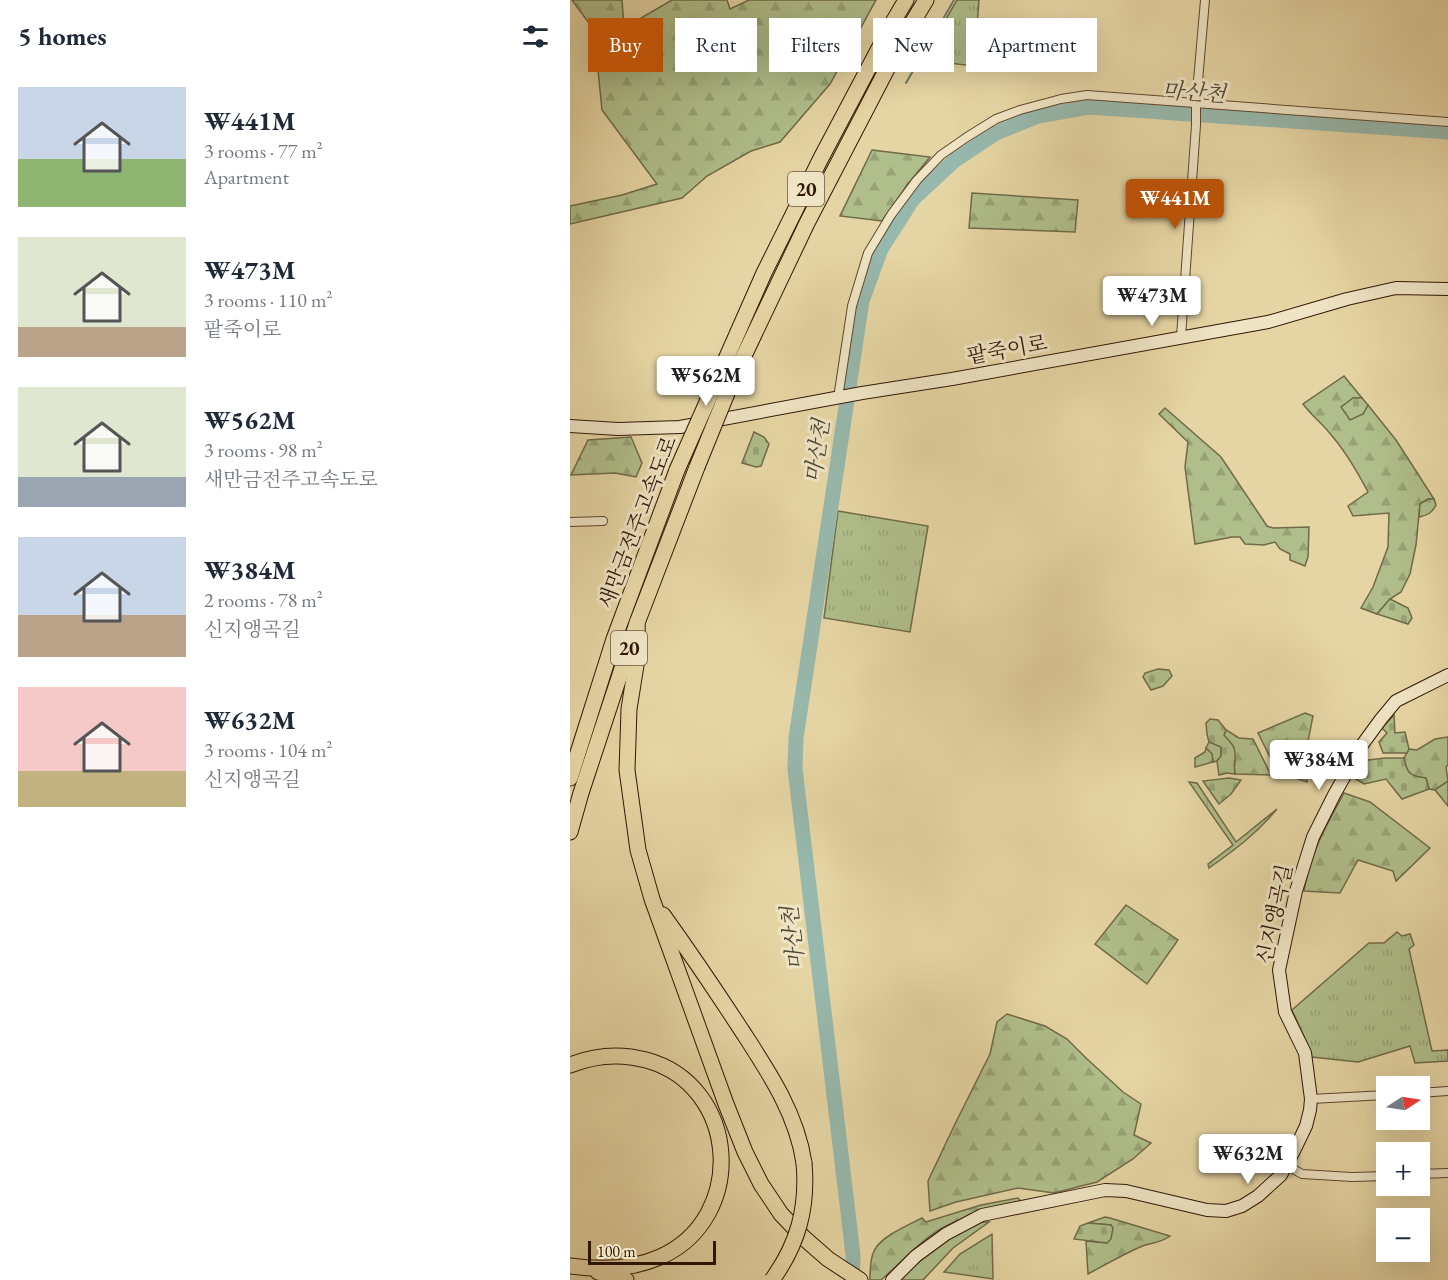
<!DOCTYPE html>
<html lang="en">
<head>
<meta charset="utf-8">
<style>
	body { margin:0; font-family:"EB Garamond","Noto Serif KR",serif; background:#f6f6f7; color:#1f2937; height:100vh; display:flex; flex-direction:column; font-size:22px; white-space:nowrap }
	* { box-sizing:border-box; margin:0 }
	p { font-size:20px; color:#747a83 }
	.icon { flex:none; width:33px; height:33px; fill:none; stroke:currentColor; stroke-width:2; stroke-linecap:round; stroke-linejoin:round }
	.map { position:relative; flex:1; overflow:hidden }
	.drawer { display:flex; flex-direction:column; background:#fff; width:570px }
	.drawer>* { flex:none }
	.hud { position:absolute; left:18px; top:18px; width:570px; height:54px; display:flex; gap:12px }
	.needle { width:39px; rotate:78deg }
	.buttons { position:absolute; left:806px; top:1076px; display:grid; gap:12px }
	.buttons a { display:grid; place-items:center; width:54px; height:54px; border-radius:0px; background:#fff; box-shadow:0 6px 24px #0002; font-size:30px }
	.scale { position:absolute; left:18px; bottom:15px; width:128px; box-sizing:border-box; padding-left:6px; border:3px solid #301706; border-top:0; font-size:16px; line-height:21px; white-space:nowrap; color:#301706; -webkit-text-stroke:4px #efe4c4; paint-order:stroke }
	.price { position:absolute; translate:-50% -51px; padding:0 14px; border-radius:6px; background:#fff; color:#222; font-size:20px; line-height:39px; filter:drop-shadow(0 2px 3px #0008) }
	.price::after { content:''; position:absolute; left:50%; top:36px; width:18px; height:14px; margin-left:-9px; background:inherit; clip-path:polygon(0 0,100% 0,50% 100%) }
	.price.selected { background:#b45309; color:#fff }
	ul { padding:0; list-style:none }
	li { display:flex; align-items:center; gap:18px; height:150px; padding:0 18px }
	li span { display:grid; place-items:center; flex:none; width:168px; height:120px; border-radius:0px; color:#555 }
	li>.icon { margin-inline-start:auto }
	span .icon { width:72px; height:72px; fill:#fffc; stroke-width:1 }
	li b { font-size:26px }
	h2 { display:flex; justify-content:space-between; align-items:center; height:72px; padding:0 18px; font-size:26px }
	.chip { padding:0 21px; border-radius:0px; background:#fff; box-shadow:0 6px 24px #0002; font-size:21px; line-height:54px }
	.chip.selected { background:#b45309; color:#fff }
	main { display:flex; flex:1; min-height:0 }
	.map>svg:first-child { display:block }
	.grass { fill:url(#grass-tufts); stroke:#706a48; stroke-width:1.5 }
	.forest { fill:url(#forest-firs); stroke:#706a48; stroke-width:1.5 }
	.cemetery { fill:url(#cemetery-stones); stroke:#706a48; stroke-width:1.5 }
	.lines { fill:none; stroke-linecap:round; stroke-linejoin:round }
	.stream { stroke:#6e786a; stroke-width:2 }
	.river { stroke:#97b8ac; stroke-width:15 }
	.street-casing { stroke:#5e462e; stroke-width:10 }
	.secondary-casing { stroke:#301706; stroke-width:14 }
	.highway-casing { stroke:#301706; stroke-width:17 }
	.street { stroke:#efe4c4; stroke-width:8 }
	.secondary { stroke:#efe4c4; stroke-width:12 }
	.highway { stroke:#e6d5a4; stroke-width:15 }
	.highway-bridge-casing { stroke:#301706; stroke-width:17; stroke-linecap:butt }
	.highway-bridge { stroke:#e6d5a4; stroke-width:15 }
	.labels { text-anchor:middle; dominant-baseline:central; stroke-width:6; stroke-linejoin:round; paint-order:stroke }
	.shield { fill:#efe4c4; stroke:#69543f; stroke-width:1.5 }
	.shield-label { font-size:20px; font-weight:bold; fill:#301706 }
	.street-label { font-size:21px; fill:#301706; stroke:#efe4c4 }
	.water-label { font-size:22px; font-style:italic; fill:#4f4738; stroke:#efe4c4 }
</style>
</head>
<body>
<main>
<section class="drawer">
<h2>5 homes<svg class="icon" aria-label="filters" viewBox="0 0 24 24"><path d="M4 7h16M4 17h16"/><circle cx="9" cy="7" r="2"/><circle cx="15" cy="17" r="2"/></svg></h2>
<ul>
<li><span style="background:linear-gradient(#c9d6e8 60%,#8fb573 0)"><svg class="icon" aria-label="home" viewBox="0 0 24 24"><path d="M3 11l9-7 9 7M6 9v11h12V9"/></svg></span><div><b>₩441M</b><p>3 rooms · 77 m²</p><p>Apartment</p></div></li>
<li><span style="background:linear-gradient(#dfe7d0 75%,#b9a48a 0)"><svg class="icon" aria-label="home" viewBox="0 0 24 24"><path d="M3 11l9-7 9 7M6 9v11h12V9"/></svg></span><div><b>₩473M</b><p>3 rooms · 110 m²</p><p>팥죽이로</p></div></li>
<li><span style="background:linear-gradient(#dfe7d0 75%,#9aa5b1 0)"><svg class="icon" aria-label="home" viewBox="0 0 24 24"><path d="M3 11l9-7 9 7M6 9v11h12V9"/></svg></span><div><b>₩562M</b><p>3 rooms · 98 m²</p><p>새만금전주고속도로</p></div></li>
<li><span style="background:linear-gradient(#c9d6e8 65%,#b9a48a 0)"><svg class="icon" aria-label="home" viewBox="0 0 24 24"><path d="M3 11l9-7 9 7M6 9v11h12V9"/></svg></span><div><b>₩384M</b><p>2 rooms · 78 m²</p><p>신지앵곡길</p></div></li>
<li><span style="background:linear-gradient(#f6c9c9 70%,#c2b280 0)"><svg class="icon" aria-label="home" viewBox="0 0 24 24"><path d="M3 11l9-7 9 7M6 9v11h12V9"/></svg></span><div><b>₩632M</b><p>3 rooms · 104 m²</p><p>신지앵곡길</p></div></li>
</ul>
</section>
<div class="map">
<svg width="878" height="1280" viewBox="0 0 878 1280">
	<defs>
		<pattern id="grass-tufts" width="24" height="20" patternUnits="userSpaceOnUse" patternTransform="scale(1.5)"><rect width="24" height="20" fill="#afbe8a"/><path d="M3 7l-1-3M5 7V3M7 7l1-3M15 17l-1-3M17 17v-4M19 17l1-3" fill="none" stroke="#97a376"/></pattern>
		<pattern id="forest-firs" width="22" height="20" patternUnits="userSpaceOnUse" patternTransform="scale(1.5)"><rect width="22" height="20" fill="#afbe8a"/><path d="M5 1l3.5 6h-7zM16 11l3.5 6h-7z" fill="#97a376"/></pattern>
		<pattern id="cemetery-stones" width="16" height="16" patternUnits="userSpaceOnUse" patternTransform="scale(1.5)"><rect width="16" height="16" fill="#afbe8a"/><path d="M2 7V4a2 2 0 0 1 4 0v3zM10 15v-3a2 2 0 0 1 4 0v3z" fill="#97a376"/></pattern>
	</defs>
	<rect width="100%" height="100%" fill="#e6d5a4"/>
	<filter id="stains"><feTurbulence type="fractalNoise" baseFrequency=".00333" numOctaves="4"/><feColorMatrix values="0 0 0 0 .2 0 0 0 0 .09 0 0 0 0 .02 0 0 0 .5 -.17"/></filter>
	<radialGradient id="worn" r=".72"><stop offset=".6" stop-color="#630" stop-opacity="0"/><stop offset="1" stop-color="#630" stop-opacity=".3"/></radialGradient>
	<g class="grass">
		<polygon points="387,0 409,0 404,66 352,60"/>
		<polygon points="268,511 358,526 340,632 254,618"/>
		<path d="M619 782 627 783 666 842 707 809C686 834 666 849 639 868L638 864 663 845Z"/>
		<polygon points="827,932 832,936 840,934 844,945 839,949 862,1051 878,1050 878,1061 845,1063 840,1046 788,1062 742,1057 736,1041 722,1010 799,943 814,943"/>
		<polygon points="422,1234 423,1279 374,1272 390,1254"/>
	</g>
	<g class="forest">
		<polygon points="2,0 52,0 54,28 102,0 157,0 160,9 179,0 306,0 260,84 210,142 181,151 137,176 112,198 0,224 0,206 52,195 87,184 32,110 24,30"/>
		<polygon points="302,150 360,157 338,184 312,221 270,216"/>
		<polygon points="402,193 508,200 505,232 399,228"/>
		<path d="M774 376 792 398H783L793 414 798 405 826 440 864 499H858L850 504 846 545 840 574 831 592 820 599 807 614 791 608 803 587 818 547 819 513 783 516 778 506 798 492C788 473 776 452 762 436 753 424 742 416 733 404Z"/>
		<polygon points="595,408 651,457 697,526 703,528 739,527 738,557 735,566 720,560 720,554 710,549 705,542 694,545 675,544 670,537 662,537 625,544 615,467 618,442 589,414"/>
		<polygon points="61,437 72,463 66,477 45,473 1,475 18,440"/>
		<polygon points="735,713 743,716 736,751 737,782 719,776 733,770 714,762 705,767 688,733"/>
		<polygon points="656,730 669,738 683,739 701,775 665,774 664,766 665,760 654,735"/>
		<path d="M878 737V765L876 767 878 781 865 790 859 789 856 778C840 776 837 774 834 758L839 749 847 750 865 739Z"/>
		<polygon points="639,742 651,746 651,756 647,761 643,762 642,754 636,748"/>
		<path d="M774 793 800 802 860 848 826 881 823 871 788 860 770 893 734 891C740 853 756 826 774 793Z"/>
		<polygon points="556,905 608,940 577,984 525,944"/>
		<polygon points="437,1014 475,1026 497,1039 516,1058 553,1092 571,1104 564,1135 581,1143 563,1159 527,1182 484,1193 448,1188 386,1202 360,1211 358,1181 385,1124 420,1054 427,1022"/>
		<path d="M448 1198 451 1201C426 1208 399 1214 376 1226 351 1239 332 1262 311 1280H300C300 1271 300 1259 304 1251 310 1237 338 1225 352 1218L356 1222 411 1205Z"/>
		<path d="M535 1217 540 1218 600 1236C589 1244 582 1242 570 1247 552 1255 535 1265 518 1274L516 1241 537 1243 541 1225 518 1223Z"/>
		<polygon points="411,1222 419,1222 383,1248 353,1280 330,1280 366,1246 385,1234"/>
	</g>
	<g class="cemetery">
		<polygon points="783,398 792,398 798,405 793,414 780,420 771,407"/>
		<polygon points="184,432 194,437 199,444 191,466 186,467 172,463"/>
		<path d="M858 499H864L866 505C862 513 858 515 849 517L850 504Z"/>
		<polygon points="820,599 838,608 842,618 838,624 807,614"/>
		<polygon points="588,669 599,670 602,676 593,686 581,690 573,677 575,673"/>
		<polygon points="824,715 825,733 835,732 839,749 837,753 813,753 809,742 817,733 812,728"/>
		<path d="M640 719 648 720 656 730 654 735C657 739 662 743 664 748 667 756 663 765 665 774L657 773 649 775 647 761 651 756V747L639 742 637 734 636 723Z"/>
		<polygon points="636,748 642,754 643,762 625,767 625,758 635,752"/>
		<polygon points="721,754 733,770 719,776 711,773 705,767 714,762"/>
		<path d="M815 758H834C837 774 840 776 856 778L859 789 832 799 816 779 794 784 784 778 791 761Z"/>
		<polygon points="659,778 671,780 661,794 649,804 633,781"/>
		<polygon points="878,781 878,806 865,790"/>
		<polygon points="518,1223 541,1225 543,1228 541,1239 537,1243 504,1239 510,1226"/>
	</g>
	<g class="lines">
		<polyline class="stream" points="336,83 384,0"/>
		<polyline class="river" points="282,1280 283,1256 280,1229 225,769 226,738 292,301 311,249 343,199 384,161 426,133 468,116 519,107 878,132"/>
		<defs>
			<g id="street">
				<polyline points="611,337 626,125 626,104 635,0"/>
				<polyline points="268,398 282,306 298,253 321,215 347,180 371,155 397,137 426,119 450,110 491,99 517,95 878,122"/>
				<polyline points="0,522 33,521"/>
				<polyline points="849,1093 878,1091"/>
				<polyline points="741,1099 816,1095"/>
				<polyline points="716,1165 732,1174 782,1177 816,1176"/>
				<polyline points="849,1174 878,1173"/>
			</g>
			<g id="secondary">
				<polyline points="0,426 48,429 110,427 292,393 382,379 698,322 777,299 826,288 878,289"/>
				<polyline points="322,1280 346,1256 376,1234 412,1215 535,1190 556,1191 637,1210 656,1211 672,1206 688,1196 711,1175 724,1151 736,1126 740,1110 741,1099 735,1053 715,1012 709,970 726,891 743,837 764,795 792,745 811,719 826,701 878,675"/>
			</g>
			<g id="highway">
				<polyline points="162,381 237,223 333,38 356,0"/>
				<polyline points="145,384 194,273 251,158 323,22 336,0"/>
				<polyline points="67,623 68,653 59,709 57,770 68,850 82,899 156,1104 175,1152 191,1184 211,1214 234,1238 258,1259 290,1280"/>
				<polyline points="0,778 44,639 107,470"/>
				<polyline points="0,832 11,793 67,623 127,467"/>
				<path d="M93 915C121 954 148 994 174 1034 200 1074 227 1115 234 1163"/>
				<path d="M0 1065C25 1055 50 1053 76 1060 169 1085 178 1218 90 1257 63 1269 29 1270 0 1266"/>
				<polyline points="28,1272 56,1280"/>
			</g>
		</defs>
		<use href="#street" class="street-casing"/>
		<use href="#secondary" class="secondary-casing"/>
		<use href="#highway" class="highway-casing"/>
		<use href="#street" class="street"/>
		<use href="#secondary" class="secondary"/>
		<use href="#highway" class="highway"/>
		<defs>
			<g id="highway-bridge">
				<polyline points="127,467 162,381"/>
				<polyline points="107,470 145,384"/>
				<path d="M202 1280C228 1244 238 1208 234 1163"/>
			</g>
		</defs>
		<use href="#highway-bridge" class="highway-bridge-casing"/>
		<use href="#highway-bridge" class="highway-bridge"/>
	</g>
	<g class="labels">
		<g class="shield">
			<rect x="218" y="172" width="36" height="34" rx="4.5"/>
			<rect x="41" y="631" width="36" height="34" rx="4.5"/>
		</g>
		<g class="shield-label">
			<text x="236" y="189">20</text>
			<text x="59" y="648">20</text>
		</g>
		<g class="street-label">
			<text transform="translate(437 349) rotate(-10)">팥죽이로</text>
			<text transform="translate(67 522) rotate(-69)">새만금전주고속도로</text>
			<text transform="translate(704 914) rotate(-78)">신지앵곡길</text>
		</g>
		<g class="water-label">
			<text transform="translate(624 92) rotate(4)">마산천</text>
			<text transform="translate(247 451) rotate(-82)">마산천</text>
			<text transform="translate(223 938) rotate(-97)">마산천</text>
		</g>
	</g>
	<rect width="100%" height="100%" filter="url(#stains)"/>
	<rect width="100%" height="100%" fill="url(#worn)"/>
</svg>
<div class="buttons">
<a><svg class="needle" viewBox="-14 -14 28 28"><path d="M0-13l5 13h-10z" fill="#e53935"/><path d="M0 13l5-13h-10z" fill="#747a83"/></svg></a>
<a>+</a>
<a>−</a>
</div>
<div class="scale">100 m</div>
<b class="price selected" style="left:605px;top:230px">₩441M</b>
<b class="price" style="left:582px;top:327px">₩473M</b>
<b class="price" style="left:136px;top:407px">₩562M</b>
<b class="price" style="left:749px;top:791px">₩384M</b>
<b class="price" style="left:678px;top:1185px">₩632M</b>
<div class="hud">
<a class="chip selected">Buy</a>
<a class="chip">Rent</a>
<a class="chip">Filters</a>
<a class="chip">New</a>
<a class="chip">Apartment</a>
</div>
</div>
</main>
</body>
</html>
